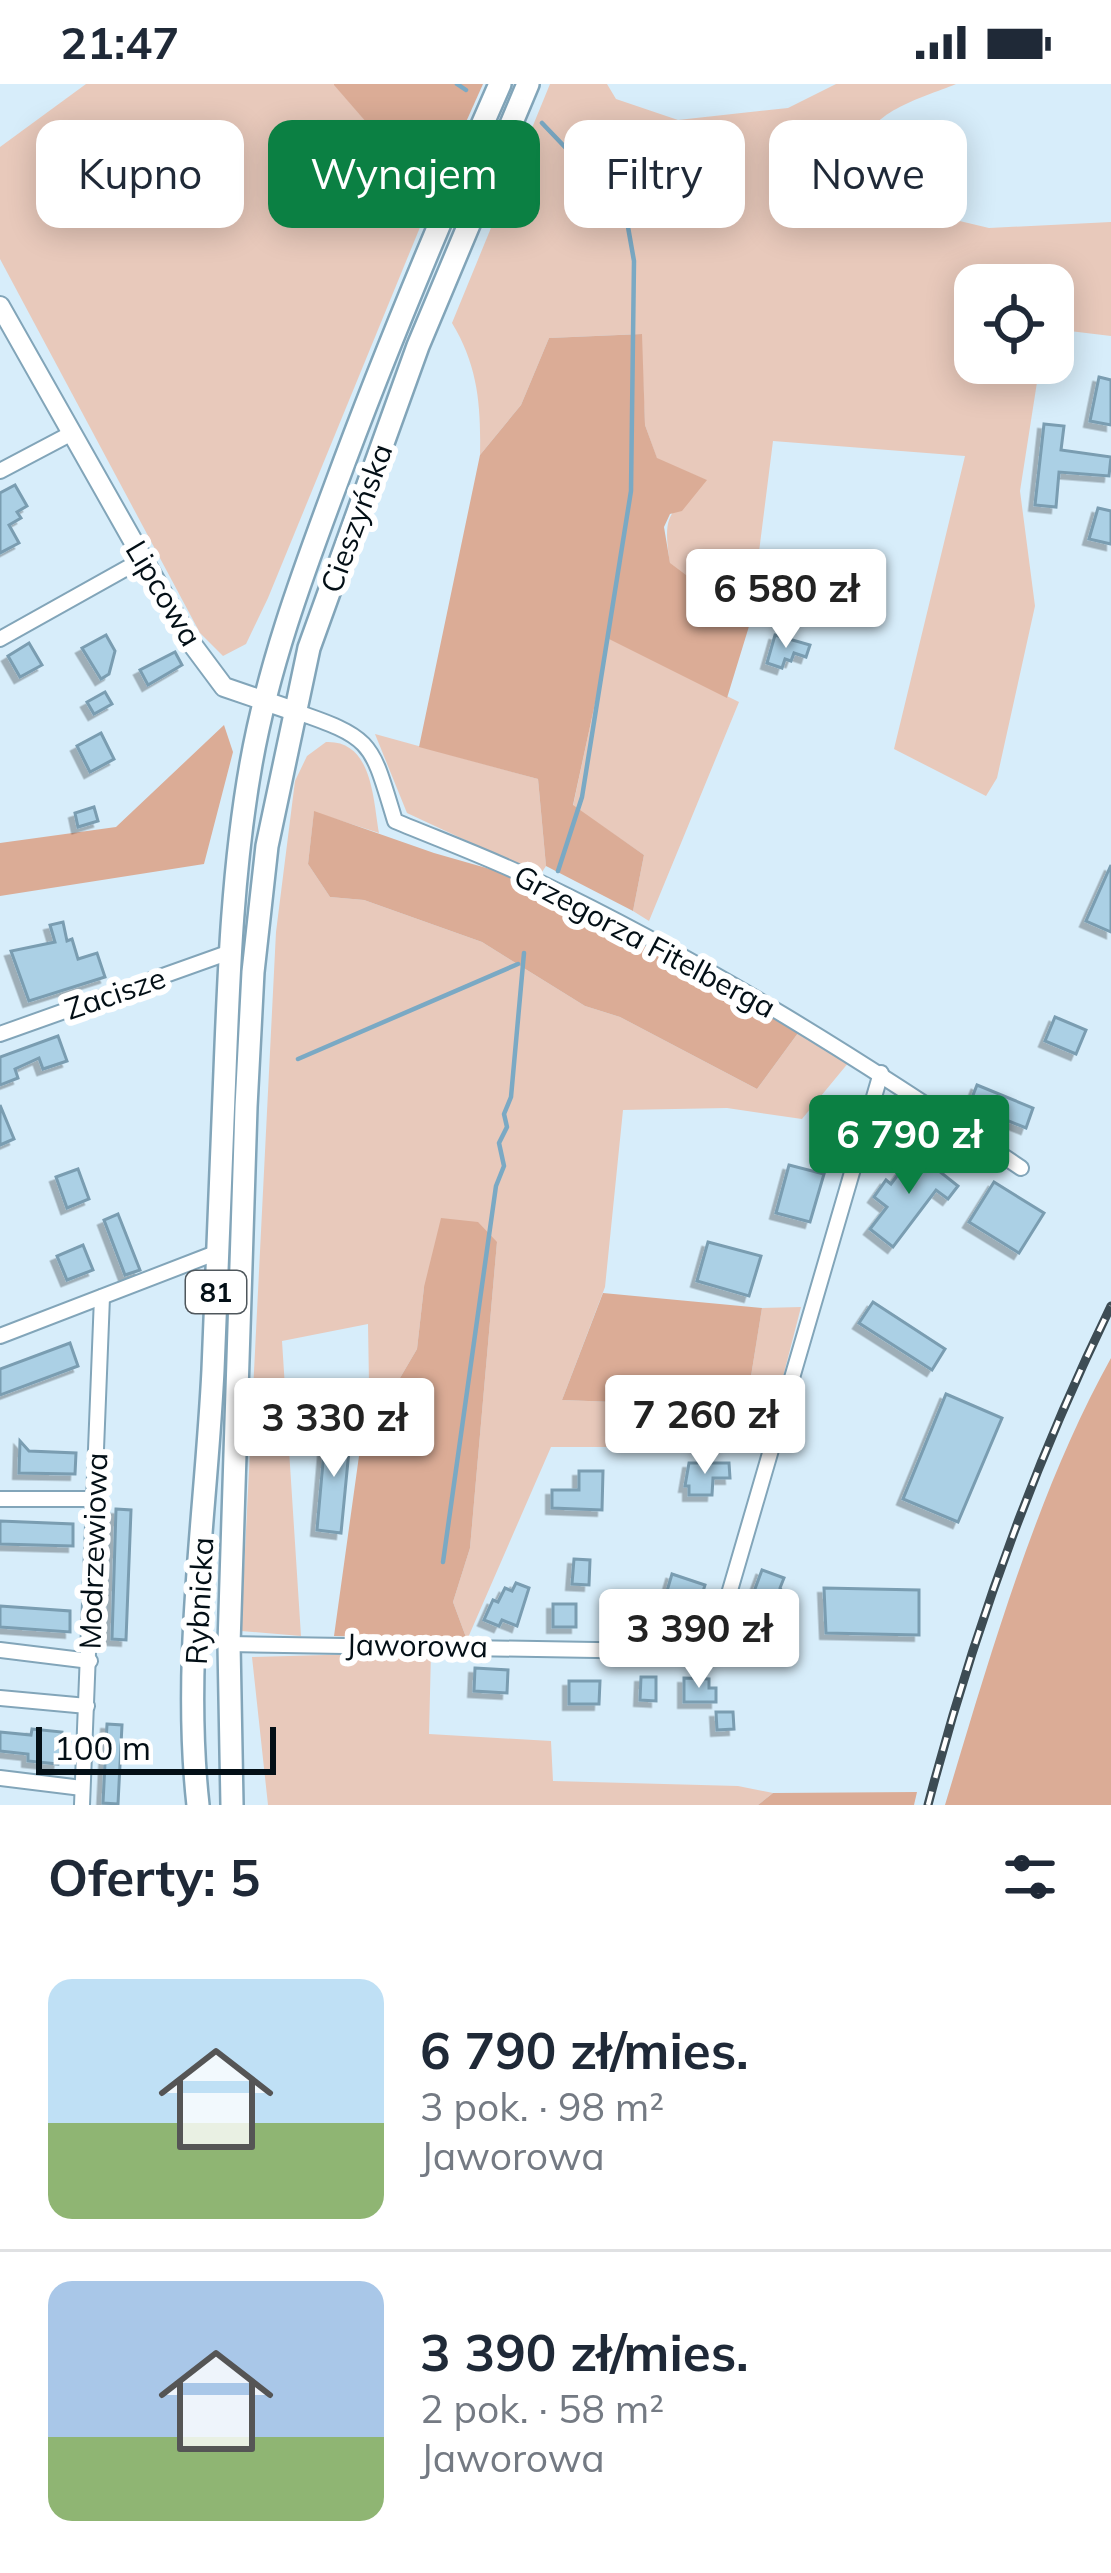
<!DOCTYPE html>
<html lang="pl">
<head>
<meta charset="utf-8">
<style>
	body { margin:0; font-family:Mulish,sans-serif; background:#f2f2f3; color:#1f2937; height:100vh; display:flex; flex-direction:column; font-size:45px; white-space:nowrap }
	* { box-sizing:border-box; margin:0 }
	p { font-size:39px; color:#747a83 }
	.icon { flex:none; width:66px; height:66px; fill:none; stroke:currentColor; stroke-width:2; stroke-linecap:round; stroke-linejoin:round }
	.map { position:relative; height:1721px; overflow:hidden }
	.drawer { display:flex; flex-direction:column; background:#fff; flex:1 }
	.drawer>* { flex:none }
	.hud { position:absolute; left:36px; top:36px; width:1041px; height:108px; display:flex; gap:24px }
	.controls { position:absolute; left:954px; top:180px; display:grid; gap:24px }
	.controls a { display:grid; place-items:center; width:120px; height:120px; border-radius:24px; background:#fff; box-shadow:0 6px 30px #0003; font-size:60px }
	.scale { position:absolute; left:36px; bottom:30px; width:240px; box-sizing:border-box; padding-left:12px; border:6px solid #030f16; border-top:0; font-size:33px; line-height:42px; white-space:nowrap; color:#030f16; -webkit-text-stroke:9px #fff; paint-order:stroke }
	.price { position:absolute; translate:-50% -102px; padding:0 27px; border-radius:12px; background:#fff; color:#222; font-size:39px; line-height:78px; filter:drop-shadow(0 3px 6px #0008) }
	.price::after { content:''; position:absolute; left:50%; top:72px; width:36px; height:27px; margin-left:-18px; background:inherit; clip-path:polygon(0 0,100% 0,50% 100%) }
	.price.active { background:#0b8043; color:#fff }
	ul { padding:0; list-style:none }
	li { display:flex; align-items:center; gap:36px; height:300px; padding:0 48px }
	li+li { border-top:3px solid #e0e1e3 }
	li span { display:grid; place-items:center; flex:none; width:336px; height:240px; border-radius:24px; color:#555 }
	li>.icon { margin-inline-start:auto }
	span .icon { width:144px; height:144px; fill:#fffc; stroke-width:1 }
	li b { font-size:51px }
	h2 { display:flex; justify-content:space-between; align-items:center; height:144px; padding:0 48px; font-size:51px }
	.chip { padding:0 42px; border-radius:24px; background:#fff; box-shadow:0 6px 30px #0003; font-size:42px; line-height:108px }
	.chip.active { background:#0b8043; color:#fff }
	.status { display:flex; justify-content:space-between; align-items:center; height:84px; padding:0 60px; background:#fff; direction:ltr }
	.status svg { height:33px; fill:currentColor }
	.map>svg:first-child { display:block }
	.green { fill:#e8c9bb }
	.forest { fill:#dbac96 }
	.lines { fill:none; stroke-linecap:round; stroke-linejoin:round }
	.stream { stroke:#7aa9c4; stroke-width:4.5 }
	.building { fill:#abd0e5; stroke:#7a9db1; stroke-width:3; filter:url(#shadow) }
	.street-casing { stroke:#82a5b9; stroke-width:18 }
	.secondary-casing { stroke:#82a5b9; stroke-width:22 }
	.primary-casing { stroke:#82a5b9; stroke-width:26 }
	.street { stroke:#fff; stroke-width:14 }
	.secondary { stroke:#fff; stroke-width:18 }
	.primary { stroke:#fff; stroke-width:21 }
	.rail-casing { stroke:#3d4c54; stroke-width:9 }
	.rail { stroke:#fff; stroke-width:4.5; stroke-dasharray:14; stroke-linecap:butt }
	.labels { text-anchor:middle; dominant-baseline:central; stroke-width:12; stroke-linejoin:round; paint-order:stroke }
	.shield { fill:#fff; stroke:#4f575c; stroke-width:3 }
	.shield-label { font-size:27px; font-weight:bold; fill:#030f16 }
	.street-label { font-size:30px; fill:#030f16; stroke:#fff }
</style>
</head>
<body>
<div class="status"><b>21:47</b><svg viewBox="0 0 49 12"><path d="M0 12V9h3v3zM5 12V6h3v6zM10 12V3h3v9zM15 12V0h3v12zM26 1h20v11H26zM47 4h2v5h-2z"/></svg></div>
<div class="map">
<svg width="1111" height="1721" viewBox="0 0 1111 1721">
	<defs>
		<filter id="shadow"><feDropShadow dx="-5.5" dy="5.5" stdDeviation="0" flood-color="#0004"/></filter>
	</defs>
	<rect width="100%" height="100%" fill="#d7edfa"/>
	<g class="green">
		<polygon points="86,0 334,0 432,114 268,514 246,560 223,572 200,549 0,175 0,63"/>
		<path d="M550 0H607L616 15 678 36 788 24 836 0H956C920 15 866 27 860 71L922 128 989 144 1111 138V252L1053 245V201H975V279H1040L1020 407 1035 522 997 694 986 712 894 665 965 372 773 357 750 539 670 480C662 427 669 431 706 396L657 375 645 341 641 250 549 254 521 321 480 371C481 321 478 282 452 239Z"/>
		<polygon points="609,554 739,618 649,837 633,827 644,771 573,722"/>
		<polygon points="375,650 538,695 546,782 540,791 407,729"/>
		<path d="M326 658C372 656 373 714 379 749L314 728 308 780 330 813 364 816 482 858 585 922 620 933 757 1005 798 949 849 978 802 1035 727 1024 623 1026 605 1203 562 1316 746 1323 762 1224 801 1223 765 1363H551L467 1556 453 1518 470 1464 497 1158 424 1203 417 1265 400 1294 369 1300 368 1240 282 1257 301 1552 241 1547 276 848 295 697 307 672Z"/>
		<polygon points="431,1568 429,1650 551,1657 553,1697 738,1702 773,1709 758,1721 268,1721 252,1573"/>
	</g>
	<g class="forest">
		<polygon points="334,0 483,0 432,114 334,1"/>
		<polygon points="642,250 645,341 657,374 707,396 682,427 670,430 664,443 670,479 750,539 727,614 609,555 573,721 644,771 633,827 546,782 538,695 419,663 480,371 521,321 549,254"/>
		<polygon points="224,641 233,668 204,780 0,812 0,759 116,743"/>
		<polygon points="314,727 434,769 518,793 709,896 798,949 757,1005 620,933 585,922 482,858 364,816 330,813 308,780"/>
		<polygon points="441,1134 478,1138 497,1158 470,1464 453,1518 467,1556 334,1552 369,1300 400,1294 417,1265 424,1203"/>
		<polygon points="603,1209 762,1224 746,1323 562,1316"/>
		<path d="M1111 1274V1721H945C989 1575 1037 1407 1111 1274Z"/>
		<polygon points="917,1708 914,1721 758,1721 773,1709"/>
	</g>
	<g class="lines">
		<g class="stream">
			<polyline points="457,0 466,6"/>
			<polyline points="542,39 625,126 634,177 631,407 582,713 558,787"/>
			<polyline points="298,975 518,880"/>
			<polyline points="443,1478 496,1102 504,1082 499,1059 507,1043 504,1030 511,1013 524,869"/>
		</g>
	</g>
	<g class="building">
		<polygon points="1099,293 1111,296 1111,341 1090,337"/>
		<polygon points="1044,340 1064,342 1061,366 1111,373 1109,392 1059,388 1056,423 1035,421"/>
		<polygon points="15,401 27,422 17,428 21,434 9,441 19,459 0,469 0,409"/>
		<polygon points="1098,424 1111,427 1111,460 1089,455"/>
		<polygon points="106,551 115,567 109,590 101,595 82,564"/>
		<polygon points="775,551 810,561 806,573 794,569 791,577 785,575 782,584 767,579"/>
		<polygon points="29,559 42,581 20,593 8,572"/>
		<polygon points="175,568 182,581 148,601 140,586"/>
		<polygon points="105,608 112,620 94,630 87,618"/>
		<polygon points="101,649 114,675 90,688 77,662"/>
		<polygon points="94,723 98,737 78,743 75,729"/>
		<polygon points="1111,781 1111,848 1086,837"/>
		<polygon points="63,838 67,857 72,855 78,875 97,869 105,893 29,917 11,867 55,858 50,841"/>
		<polygon points="1055,933 1086,946 1076,970 1045,957"/>
		<polygon points="58,952 67,977 43,985 39,974 15,985 18,994 0,1001 0,973"/>
		<polygon points="977,1001 1033,1024 1026,1044 989,1029 986,1037 966,1029"/>
		<polygon points="0,1021 14,1055 0,1061"/>
		<polygon points="915,1068 958,1102 948,1115 936,1106 893,1163 870,1145 887,1123 874,1113 886,1096 891,1100"/>
		<polygon points="789,1081 824,1090 810,1138 776,1129"/>
		<polygon points="78,1085 89,1115 67,1124 56,1093"/>
		<polygon points="994,1098 1044,1129 1019,1169 969,1138"/>
		<polygon points="118,1130 140,1186 125,1191 104,1136"/>
		<polygon points="708,1158 761,1172 749,1212 697,1197"/>
		<polygon points="83,1161 93,1186 67,1196 57,1172"/>
		<polygon points="873,1218 945,1265 932,1286 859,1239"/>
		<polygon points="70,1259 78,1282 0,1311 0,1285"/>
		<polygon points="946,1310 1002,1334 958,1438 903,1415"/>
		<polygon points="326,1344 351,1346 341,1449 317,1446"/>
		<polygon points="20,1357 29,1367 76,1369 75,1390 19,1389"/>
		<polygon points="689,1379 729,1379 730,1394 713,1394 712,1411 689,1411 689,1402 685,1402"/>
		<polygon points="579,1387 603,1387 602,1426 552,1424 552,1406 579,1406"/>
		<polygon points="116,1425 131,1426 126,1556 112,1555"/>
		<polygon points="0,1437 73,1440 73,1462 0,1460"/>
		<polygon points="574,1475 590,1476 589,1501 572,1500"/>
		<polygon points="762,1486 784,1494 780,1504 784,1510 778,1512 775,1521 752,1513"/>
		<polygon points="672,1490 705,1501 695,1534 662,1524"/>
		<polygon points="516,1499 529,1504 517,1542 502,1536 499,1542 484,1536 493,1516 498,1518 505,1504 512,1507"/>
		<polygon points="824,1504 919,1506 919,1551 826,1549"/>
		<rect x="553" y="1520" width="23" height="23"/>
		<polygon points="610,1521 643,1524 640,1547 607,1543"/>
		<polygon points="0,1522 70,1527 70,1548 0,1543"/>
		<polygon points="475,1584 508,1586 507,1609 474,1607"/>
		<polygon points="641,1593 656,1593 656,1617 640,1616"/>
		<polygon points="684,1594 709,1595 709,1604 716,1604 716,1618 684,1618"/>
		<polygon points="569,1597 600,1597 599,1620 569,1620"/>
		<polygon points="716,1628 733,1628 734,1645 717,1646"/>
		<polygon points="107,1640 122,1641 118,1720 103,1719"/>
		<polygon points="32,1645 62,1648 62,1674 59,1674 58,1680 28,1677 28,1670 0,1667 0,1648 31,1651"/>
	</g>
	<g class="lines">
		<defs>
			<g id="street">
				<polyline points="0,387 72,349"/>
				<polyline points="0,555 143,475"/>
				<path d="M294 627C374 654 371 658 395 737 443 757 492 775 539 798 708 879 866 979 1021 1084"/>
				<polyline points="0,950 230,868"/>
				<polyline points="0,1252 218,1168"/>
				<polyline points="0,1415 94,1415"/>
				<polyline points="229,1560 712,1568 881,989"/>
				<polyline points="0,1566 90,1577"/>
				<polyline points="0,1614 87,1622"/>
				<polyline points="0,1694 82,1704"/>
				<polyline points="82,1721 102,1213"/>
			</g>
			<polyline id="secondary" points="0,222 189,556 224,603 294,627"/>
			<g id="primary">
				<path d="M198 1721C182 1577 206 1430 213 1286 217 1187 221 1087 225 987 229 884 233 782 251 680 268 584 301 494 335 403 385 267 442 132 500 0"/>
				<polyline points="232,1721 229,1560 246,1023 253,888 267,762 309,564 418,262 528,0"/>
			</g>
		</defs>
		<use href="#street" class="street-casing"/>
		<use href="#secondary" class="secondary-casing"/>
		<use href="#primary" class="primary-casing"/>
		<use href="#street" class="street"/>
		<use href="#secondary" class="secondary"/>
		<use href="#primary" class="primary"/>
		<defs>
			<path id="rail" d="M928 1721C973 1549 1033 1382 1111 1222"/>
		</defs>
		<use href="#rail" class="rail-casing"/>
		<use href="#rail" class="rail"/>
	</g>
	<g class="labels">
		<rect class="shield" x="186" y="1187" width="60" height="42" rx="9"/>
		<g class="shield-label">
			<text x="216" y="1208">81</text>
		</g>
		<g class="street-label">
			<text transform="translate(356 434) rotate(-70)">Cieszyńska</text>
			<text transform="translate(164 509) rotate(59)">Lipcowa</text>
			<text transform="translate(645 857) rotate(28)">Grzegorza Fitelberga</text>
			<text transform="translate(115 909) rotate(-19)">Zacisze</text>
			<text transform="translate(93 1467) rotate(-88)">Modrzewiowa</text>
			<text transform="translate(199 1517) rotate(-87)">Rybnicka</text>
			<text transform="translate(417 1561) rotate(1)">Jaworowa</text>
		</g>
	</g>
</svg>
<div class="controls">
<a><svg class="icon" aria-label="locate" viewBox="0 0 24 24"><circle cx="12" cy="12" r="6"/><path d="M12 2v4M12 18v4M2 12h4M18 12h4"/></svg></a>
</div>
<div class="scale">100 m</div>
<b class="price" style="left:786px;top:567px">6 580 zł</b>
<b class="price active" style="left:909px;top:1113px">6 790 zł</b>
<b class="price" style="left:705px;top:1393px">7 260 zł</b>
<b class="price" style="left:334px;top:1396px">3 330 zł</b>
<b class="price" style="left:699px;top:1607px">3 390 zł</b>
<div class="hud">
<a class="chip">Kupno</a>
<a class="chip active">Wynajem</a>
<a class="chip">Filtry</a>
<a class="chip">Nowe</a>
</div>
</div>
<section class="drawer">
<h2>Oferty: 5<svg class="icon" aria-label="filters" viewBox="0 0 24 24"><path d="M4 7h16M4 17h16"/><circle cx="9" cy="7" r="2"/><circle cx="15" cy="17" r="2"/></svg></h2>
<ul>
<li><span style="background:linear-gradient(#bfe0f5 60%,#8fb573 0)"><svg class="icon" aria-label="home" viewBox="0 0 24 24"><path d="M3 11l9-7 9 7M6 9v11h12V9"/></svg></span><div><b>6 790 zł/mies.</b><p>3 pok. · 98 m²</p><p>Jaworowa</p></div></li>
<li><span style="background:linear-gradient(#a9c7e8 65%,#8fb573 0)"><svg class="icon" aria-label="home" viewBox="0 0 24 24"><path d="M3 11l9-7 9 7M6 9v11h12V9"/></svg></span><div><b>3 390 zł/mies.</b><p>2 pok. · 58 m²</p><p>Jaworowa</p></div></li>
</ul>
</section>
</body>
</html>
